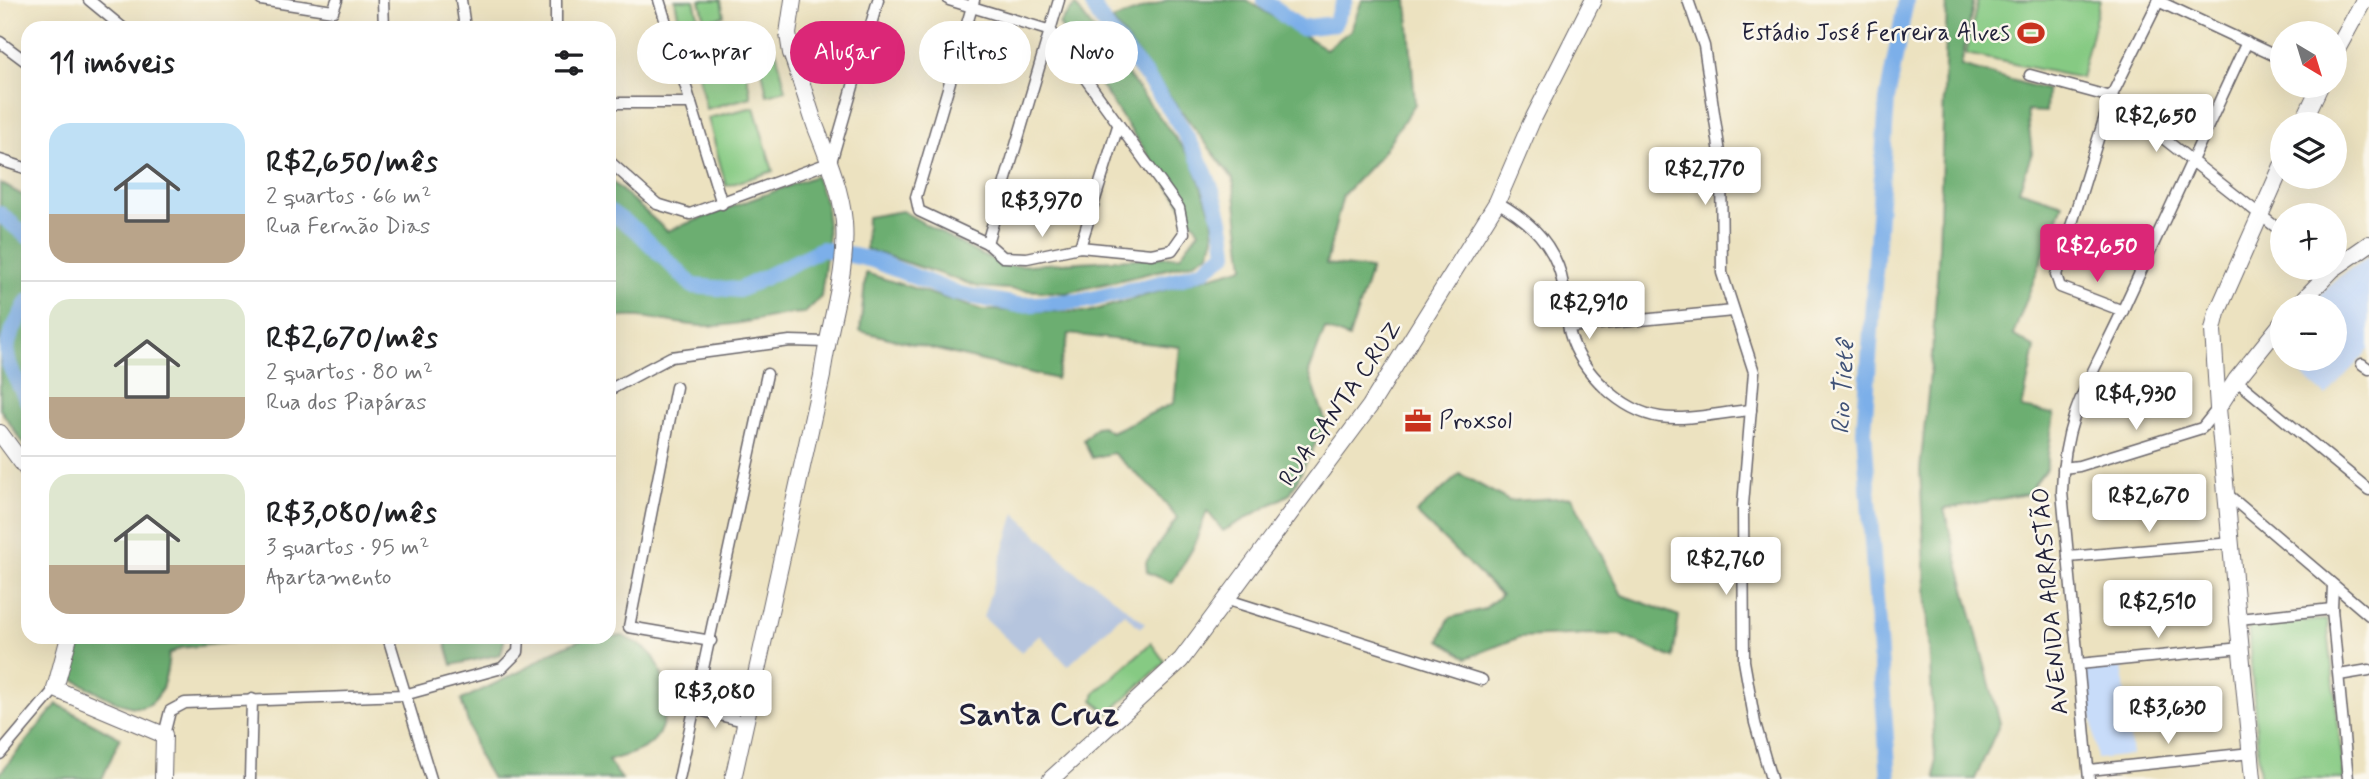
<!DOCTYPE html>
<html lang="pt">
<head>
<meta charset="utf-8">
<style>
	body { margin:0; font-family:Mynerve,sans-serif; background:#f2f2f2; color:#202124; height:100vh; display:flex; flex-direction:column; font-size:26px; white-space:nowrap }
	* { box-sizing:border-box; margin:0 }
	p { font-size:23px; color:#757577 }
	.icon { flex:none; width:38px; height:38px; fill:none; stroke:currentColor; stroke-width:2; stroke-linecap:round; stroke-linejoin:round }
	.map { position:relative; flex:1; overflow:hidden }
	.sheet { position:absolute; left:21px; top:21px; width:595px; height:623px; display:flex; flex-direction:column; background:#fff; border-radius:21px; box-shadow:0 7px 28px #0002 }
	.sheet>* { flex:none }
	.top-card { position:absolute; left:637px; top:21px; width:665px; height:63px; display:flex; gap:14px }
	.needle { width:46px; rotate:142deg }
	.controls { position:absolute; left:2270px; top:21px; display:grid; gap:14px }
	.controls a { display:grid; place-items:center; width:77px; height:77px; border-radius:50%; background:#fff; box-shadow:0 7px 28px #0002; font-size:35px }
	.price { position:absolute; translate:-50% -60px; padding:0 16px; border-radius:7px; background:#fff; color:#222; font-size:23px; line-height:46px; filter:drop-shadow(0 2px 4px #0008) }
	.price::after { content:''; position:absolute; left:50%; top:42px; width:21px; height:16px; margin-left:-10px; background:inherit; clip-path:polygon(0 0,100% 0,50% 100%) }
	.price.on { background:#db2777; color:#fff }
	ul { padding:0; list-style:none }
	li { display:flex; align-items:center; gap:21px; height:175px; padding:0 28px }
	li+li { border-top:2px solid #e0e0e0 }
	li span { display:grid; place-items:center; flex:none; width:196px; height:140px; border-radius:21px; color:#555 }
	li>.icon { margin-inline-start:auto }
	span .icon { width:84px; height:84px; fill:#fffc; stroke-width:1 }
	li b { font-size:30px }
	h2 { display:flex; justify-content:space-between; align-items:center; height:84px; padding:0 28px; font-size:30px }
	.tag { padding:0 24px; border-radius:32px; background:#fff; box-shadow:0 7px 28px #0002; font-size:24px; line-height:63px }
	.tag.on { background:#db2777; color:#fff }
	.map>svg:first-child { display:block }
	.built { fill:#c8dcf9 }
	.industrial { fill:#b6c5de }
	.green { fill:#86ca83; stroke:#54765f; stroke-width:2 }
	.forest { fill:#6cae71; stroke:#476856; stroke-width:2 }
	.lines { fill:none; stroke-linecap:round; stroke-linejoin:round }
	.river { stroke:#7bafe9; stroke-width:16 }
	.street-casing { stroke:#69656a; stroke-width:13 }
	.secondary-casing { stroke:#69656a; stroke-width:18 }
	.street { stroke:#fff; stroke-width:10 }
	.secondary { stroke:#fff; stroke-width:16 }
	.labels { text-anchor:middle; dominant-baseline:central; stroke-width:5; stroke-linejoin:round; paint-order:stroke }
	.poi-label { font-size:24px; fill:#22223b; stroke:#fbf7ec; text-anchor:end }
	.street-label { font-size:24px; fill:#22223b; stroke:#fbf7ec }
	.water-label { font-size:26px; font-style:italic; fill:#415378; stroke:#fbf7ec }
	.district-label { font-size:32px; font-weight:bold; fill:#22223b; stroke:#fbf7ec }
</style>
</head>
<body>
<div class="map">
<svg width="2369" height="779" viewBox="0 0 2369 779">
	<rect width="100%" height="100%" fill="#fbf7ec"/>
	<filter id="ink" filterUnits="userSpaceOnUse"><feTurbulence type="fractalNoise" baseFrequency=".0143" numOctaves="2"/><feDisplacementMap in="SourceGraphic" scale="14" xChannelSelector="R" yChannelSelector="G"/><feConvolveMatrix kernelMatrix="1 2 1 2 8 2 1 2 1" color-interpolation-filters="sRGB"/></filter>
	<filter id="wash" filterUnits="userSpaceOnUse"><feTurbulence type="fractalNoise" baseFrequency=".00686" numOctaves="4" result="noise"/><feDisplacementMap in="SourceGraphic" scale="28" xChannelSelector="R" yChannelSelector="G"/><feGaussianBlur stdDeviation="1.57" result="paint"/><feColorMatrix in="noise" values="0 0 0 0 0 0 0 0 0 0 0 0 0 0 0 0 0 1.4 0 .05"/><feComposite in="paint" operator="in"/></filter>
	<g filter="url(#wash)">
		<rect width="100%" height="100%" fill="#ece2c0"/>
		<g class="built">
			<polygon points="2369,256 2369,350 2326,396 2283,359 2334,359 2334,306 2310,306 2333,281"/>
			<polygon points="2122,665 2132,755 2097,759 2086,671 2088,668"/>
		</g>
		<polygon class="industrial" points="1015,513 1080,576 1093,582 1145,623 1140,628 1124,613 1068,666 1040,635 1021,652 983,617"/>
		<g class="green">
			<polygon points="675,0 694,0 699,20 680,25"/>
			<polygon points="700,0 721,0 724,16 705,20"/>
			<polygon points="1978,0 2100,0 2081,78 1966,54"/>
			<polygon points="738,30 751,97 706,109 691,41"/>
			<polygon points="776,51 786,90 767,95 759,55"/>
			<polygon points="754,107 773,171 726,186 708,118"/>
			<polygon points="2327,620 2344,779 2260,779 2248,623"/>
			<polygon points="1151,643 1165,662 1108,714 1093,700 1095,693"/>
		</g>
		<g class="forest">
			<polygon points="1167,0 1246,0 1326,49 1351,30 1362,0 1407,0 1415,104 1379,157 1343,195 1326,264 1371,269 1349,338 1325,329 1309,372 1326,423 1290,494 1223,531 1207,511 1193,548 1172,583 1147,572 1146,562 1177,518 1154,490 1113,453 1092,458 1083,440 1096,427 1102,426 1111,432 1174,403 1180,347 1069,334 1056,379 860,331 866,273 982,310 1088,312 1244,267 1233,179 1112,20"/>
			<polygon points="1947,0 1974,0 1961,66 2047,90 2046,112 2027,111 2032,153 2019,190 2063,204 2013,335 2035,348 2022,408 2054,414 2046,469 2027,494 1944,509 2000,723 1975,779 1936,779 1920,470 1932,354 1939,247"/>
			<polygon points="1075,5 1192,160 1212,216 1214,237 1209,253 1192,263 1066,293 979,287 866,249 867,217 902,211 981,255 1011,266 1180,256 1199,231 1059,24"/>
			<path d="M815 176 826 204 828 242 821 297 805 313C772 313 741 327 707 326 672 326 645 311 609 319V179L667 231Z"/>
			<polygon points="0,183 28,198 28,450 0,409"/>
			<polygon points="1460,474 1509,501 1572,497 1622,595 1679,616 1673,658 1620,635 1593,634 1520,637 1467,658 1440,640 1449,618 1484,609 1501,595 1416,513"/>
			<path d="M623 636C631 641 645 646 651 654 668 672 672 723 653 741 643 752 622 756 608 761L622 779H492L478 755 461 700 521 671 550 653 584 638Z"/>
			<path d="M78 637H281L180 648 169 654C161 739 120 703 69 677Z"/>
			<polygon points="444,637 505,637 501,654 452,665"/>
			<polygon points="57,704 120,738 102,779 0,779 0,773"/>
		</g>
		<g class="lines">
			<g class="river">
				<polyline points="1264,0 1300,28 1334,24 1345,0"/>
				<path d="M609 211 636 230 693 286 739 290 822 249 873 260 955 293 1018 305 1083 301 1182 278 1204 270 1226 253C1221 189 1187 131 1149 80 1130 53 1106 33 1092 3L1096 0"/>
				<polyline points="0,214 28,237"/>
				<path d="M28 301C0 354 0 349 28 402"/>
				<polyline points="1889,779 1864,431 1887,100 1906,0"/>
			</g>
		</g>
	</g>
	<g filter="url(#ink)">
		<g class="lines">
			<defs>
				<g id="street">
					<polyline points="89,0 123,28"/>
					<polyline points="261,0 333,11 337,0"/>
					<polyline points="383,0 384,28"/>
					<polyline points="461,0 465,28"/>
					<polyline points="556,0 556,28"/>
					<polyline points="659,0 722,204"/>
					<polyline points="949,0 1051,31"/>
					<polyline points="974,0 916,197 919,211 987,243 1003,257 1027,258 1080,247 1151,254 1172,250 1184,233 1179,208 1051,31"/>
					<polyline points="1688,0 1704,46 1721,160 1722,273 1754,372 1743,505 1744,661 1755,723 1771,779"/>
					<polyline points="2158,1 2282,59"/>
					<polyline points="0,42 28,63"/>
					<polyline points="2030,75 2111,97 2282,232"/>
					<polyline points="609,103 691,103"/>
					<polyline points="0,160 28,169"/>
					<polyline points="609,161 657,204 690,214 831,162 878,0"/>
					<path d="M1497 202C1525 218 1546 236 1558 266 1567 288 1564 312 1570 334 1581 372 1621 411 1660 417 1688 421 1723 412 1751 410"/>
					<polyline points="987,243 1059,0"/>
					<polyline points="1080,247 1118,126"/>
					<polyline points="2123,311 2060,287 2056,275 2111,97 2159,0"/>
					<polyline points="1569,327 1733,311"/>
					<polyline points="2362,364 2369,369"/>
					<polyline points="2236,380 2369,490"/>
					<polyline points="676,387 629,627 711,641"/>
					<polyline points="609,390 671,357 790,341 826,342"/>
					<polyline points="2063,468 2079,466 2202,428 2218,408"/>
					<polyline points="2227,494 2369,615"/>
					<polyline points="2068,557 2232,543"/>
					<polyline points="2333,585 2332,609 2348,779"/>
					<polyline points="1228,600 1482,680"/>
					<polyline points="2239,619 2332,609"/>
					<polyline points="388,637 431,779"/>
					<polyline points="2079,664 2241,648"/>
					<polyline points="2339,675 2369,670"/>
					<polyline points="701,686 751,694"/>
					<polyline points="694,709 744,721"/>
					<polyline points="164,735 170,711 185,703 404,695 502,668 518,652 519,637"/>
					<polyline points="0,754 55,689"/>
					<polyline points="2089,770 2251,753"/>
					<polyline points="250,779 252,699"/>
					<polyline points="679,779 767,374"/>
					<path d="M2089 779 2062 492C2063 411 2095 373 2126 303 2166 216 2206 129 2247 42"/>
				</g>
				<g id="secondary">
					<polyline points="2334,55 2364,0"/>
					<polyline points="2302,124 2320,86"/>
					<polyline points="2297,306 2333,269 2369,244"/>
					<polyline points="2218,408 2213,330 2217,313 2282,166"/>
					<polyline points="0,433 28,471"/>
					<polyline points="69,637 55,689 164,735 163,779"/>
					<path d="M733 779 822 376C828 325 848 275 844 222 841 189 827 156 815 125 807 101 800 77 791 53L788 34 793 0"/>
					<polyline points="1051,779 1181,660 1370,406 1497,202 1531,123 1593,0"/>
					<polyline points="2253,779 2218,408 2236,380 2282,323"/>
				</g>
			</defs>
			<use href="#street" class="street-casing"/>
			<use href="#secondary" class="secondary-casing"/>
			<use href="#street" class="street"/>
			<use href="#secondary" class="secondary"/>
		</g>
	</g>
	<defs>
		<symbol id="stadium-bare" viewBox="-9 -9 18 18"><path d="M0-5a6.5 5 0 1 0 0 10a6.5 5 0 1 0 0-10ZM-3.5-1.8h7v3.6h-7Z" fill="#c8321e" stroke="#fbf7ec" stroke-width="2.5" paint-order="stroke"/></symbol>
		<symbol id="office-bare" viewBox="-9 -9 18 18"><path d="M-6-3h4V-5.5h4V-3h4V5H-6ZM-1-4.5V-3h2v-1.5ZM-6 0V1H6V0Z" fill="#c8321e" stroke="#fbf7ec" stroke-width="2.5" paint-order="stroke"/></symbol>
	</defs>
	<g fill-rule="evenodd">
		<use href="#stadium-bare" x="2012" y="14" width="38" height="38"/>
		<use href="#office-bare" x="1399" y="402" width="38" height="38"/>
	</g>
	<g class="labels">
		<g class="poi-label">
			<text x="2010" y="33">Estádio José Ferreira Alves</text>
			<text x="1439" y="421" text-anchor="start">Proxsol</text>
		</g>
		<g class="street-label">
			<text transform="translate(1341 404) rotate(-55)">RUA SANTA CRUZ</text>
			<text transform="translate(2051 601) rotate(-95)">AVENIDA ARRASTÃO</text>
		</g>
		<g class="water-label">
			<text transform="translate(1844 387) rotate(-87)">Rio Tietê</text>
		</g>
		<g class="district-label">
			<text x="1039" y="715">Santa Cruz</text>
		</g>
	</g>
</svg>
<div class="controls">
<a><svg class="needle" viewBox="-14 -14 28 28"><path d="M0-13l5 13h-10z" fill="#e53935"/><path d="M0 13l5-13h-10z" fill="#757577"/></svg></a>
<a><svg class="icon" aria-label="layers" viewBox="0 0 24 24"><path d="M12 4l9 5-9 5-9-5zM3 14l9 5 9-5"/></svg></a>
<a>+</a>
<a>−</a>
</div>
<b class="price" style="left:2156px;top:154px">R$2,650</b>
<b class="price" style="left:1705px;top:207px">R$2,770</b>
<b class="price" style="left:1042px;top:239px">R$3,970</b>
<b class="price on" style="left:2097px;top:284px">R$2,650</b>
<b class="price" style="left:1589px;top:341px">R$2,910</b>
<b class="price" style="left:2136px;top:432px">R$4,930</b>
<b class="price" style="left:2149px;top:534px">R$2,670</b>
<b class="price" style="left:1726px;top:597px">R$2,760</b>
<b class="price" style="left:2158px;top:640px">R$2,510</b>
<b class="price" style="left:715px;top:730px">R$3,080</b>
<b class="price" style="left:2168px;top:746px">R$3,630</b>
<div class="top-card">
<a class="tag">Comprar</a>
<a class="tag on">Alugar</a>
<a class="tag">Filtros</a>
<a class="tag">Novo</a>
</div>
<section class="sheet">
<h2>11 imóveis<svg class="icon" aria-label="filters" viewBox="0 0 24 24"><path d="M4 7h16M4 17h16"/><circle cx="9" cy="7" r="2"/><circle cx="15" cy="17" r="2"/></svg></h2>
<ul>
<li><span style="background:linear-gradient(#bfe0f5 65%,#b9a48a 0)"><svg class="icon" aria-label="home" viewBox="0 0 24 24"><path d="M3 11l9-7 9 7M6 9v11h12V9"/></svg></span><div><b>R$2,650/mês</b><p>2 quartos · 66 m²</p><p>Rua Fernão Dias</p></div></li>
<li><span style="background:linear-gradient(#dfe7d0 70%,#b9a48a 0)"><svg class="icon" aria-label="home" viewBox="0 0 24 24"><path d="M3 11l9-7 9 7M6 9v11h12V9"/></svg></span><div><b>R$2,670/mês</b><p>2 quartos · 80 m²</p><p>Rua dos Piapáras</p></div></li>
<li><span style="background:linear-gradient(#dfe7d0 65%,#b9a48a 0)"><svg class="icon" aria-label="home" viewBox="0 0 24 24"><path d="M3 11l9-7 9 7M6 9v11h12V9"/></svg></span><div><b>R$3,080/mês</b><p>3 quartos · 95 m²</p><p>Apartamento</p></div></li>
</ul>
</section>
</div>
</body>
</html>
